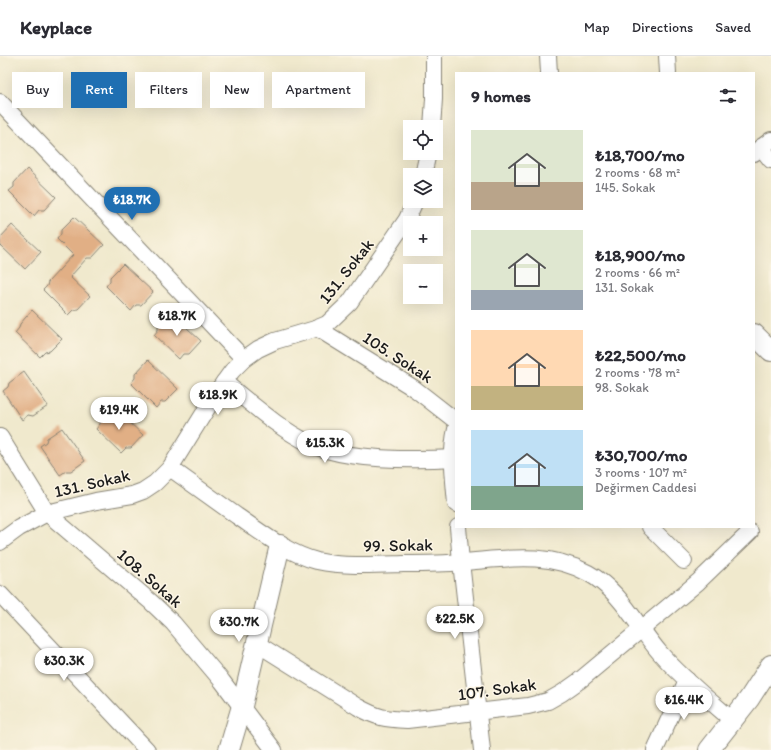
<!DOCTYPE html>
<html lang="en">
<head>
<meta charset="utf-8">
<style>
	body { margin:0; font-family:Itim,sans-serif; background:#f7f7f7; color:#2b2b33; height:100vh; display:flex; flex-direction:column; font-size:15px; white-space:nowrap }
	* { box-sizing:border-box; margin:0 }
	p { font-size:13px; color:#7c7c81 }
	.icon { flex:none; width:22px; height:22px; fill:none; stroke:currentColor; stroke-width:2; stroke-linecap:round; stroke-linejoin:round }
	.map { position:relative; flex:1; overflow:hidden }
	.drawer { position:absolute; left:455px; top:16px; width:300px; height:456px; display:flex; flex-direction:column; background:#fff; border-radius:0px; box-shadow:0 4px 16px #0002 }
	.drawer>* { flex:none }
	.top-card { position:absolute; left:12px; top:16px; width:380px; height:36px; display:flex; gap:8px }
	.tools { position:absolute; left:403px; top:64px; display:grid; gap:8px }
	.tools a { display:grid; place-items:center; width:40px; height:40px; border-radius:0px; background:#fff; box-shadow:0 4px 16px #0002; font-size:20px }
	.price { position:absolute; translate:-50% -34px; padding:0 9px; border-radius:14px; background:#fff; color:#222; font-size:13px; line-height:26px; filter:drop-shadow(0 1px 2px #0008) }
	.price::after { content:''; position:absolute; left:50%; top:24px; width:12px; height:9px; margin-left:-6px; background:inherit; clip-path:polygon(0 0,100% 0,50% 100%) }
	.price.on { background:#1f6fb2; color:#fff }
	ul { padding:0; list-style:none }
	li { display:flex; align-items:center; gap:12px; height:100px; padding:0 16px }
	li span { display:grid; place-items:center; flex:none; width:112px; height:80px; border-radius:0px; color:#555 }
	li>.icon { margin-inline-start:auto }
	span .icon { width:48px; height:48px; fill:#fffc; stroke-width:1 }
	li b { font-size:17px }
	h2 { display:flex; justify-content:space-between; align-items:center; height:48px; padding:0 16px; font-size:17px }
	.tag { padding:0 14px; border-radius:0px; background:#fff; box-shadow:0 4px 16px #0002; font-size:14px; line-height:36px }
	.tag.on { background:#1f6fb2; color:#fff }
	header { display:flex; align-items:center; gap:24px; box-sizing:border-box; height:56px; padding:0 20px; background:#fff; border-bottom:1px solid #e1e1e2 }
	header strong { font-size:19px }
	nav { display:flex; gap:22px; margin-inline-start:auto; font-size:14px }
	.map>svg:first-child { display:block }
	.building { fill:#e1af85 }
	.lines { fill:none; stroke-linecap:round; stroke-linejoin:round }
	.minor-casing { stroke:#868274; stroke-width:18 }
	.tertiary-casing { stroke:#868274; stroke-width:22 }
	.minor { stroke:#fff; stroke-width:16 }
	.tertiary { stroke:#fff; stroke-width:20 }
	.labels { text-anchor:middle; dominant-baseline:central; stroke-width:3; stroke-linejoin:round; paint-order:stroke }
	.street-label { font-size:17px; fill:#1c1c1c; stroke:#fcf5e5 }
</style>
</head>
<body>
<header>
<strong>Keyplace</strong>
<nav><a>Map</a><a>Directions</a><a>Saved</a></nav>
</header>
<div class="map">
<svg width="771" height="694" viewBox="0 0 771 694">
	<rect width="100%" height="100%" fill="#fcf5e5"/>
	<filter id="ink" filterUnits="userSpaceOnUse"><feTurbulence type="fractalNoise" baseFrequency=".025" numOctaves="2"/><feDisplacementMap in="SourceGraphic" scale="8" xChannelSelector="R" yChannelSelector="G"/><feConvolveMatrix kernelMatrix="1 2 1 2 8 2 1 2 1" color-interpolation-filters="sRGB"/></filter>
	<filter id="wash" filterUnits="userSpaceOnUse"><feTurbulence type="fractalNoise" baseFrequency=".012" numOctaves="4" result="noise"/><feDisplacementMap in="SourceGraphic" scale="16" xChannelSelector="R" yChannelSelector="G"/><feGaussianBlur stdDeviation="0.9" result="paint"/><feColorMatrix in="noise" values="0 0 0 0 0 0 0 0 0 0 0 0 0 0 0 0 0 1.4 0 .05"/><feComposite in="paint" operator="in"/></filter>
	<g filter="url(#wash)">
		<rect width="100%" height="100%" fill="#f0e9cd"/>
		<g id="blocks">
			<g class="building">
				<polygon points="27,113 56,141 44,154 39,154 34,160 9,135 14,131 14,127"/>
				<polygon points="74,161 104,189 92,202 87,202 70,221 90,240 78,253 73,254 68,259 43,234 47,230 48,226 73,199 57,183 61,178 61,174"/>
				<polygon points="12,169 41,196 25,213 0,189 0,182"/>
				<polygon points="123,208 153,236 141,249 136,249 131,255 106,230 110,225 110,221"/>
				<polygon points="32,254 62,283 50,295 45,296 40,301 15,277 19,272 20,268"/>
				<polygon points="171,257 201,285 189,298 183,298 179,303 154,279 158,274 158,270"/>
				<polygon points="148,304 178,333 165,346 161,346 156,352 131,327 135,322 135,318"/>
				<polygon points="24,316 48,350 33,360 28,359 22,364 3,335 8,331 9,327"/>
				<polygon points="113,351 143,379 131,392 126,392 121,397 96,373 100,368 101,364"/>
				<polygon points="62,372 85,405 71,415 66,415 60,419 40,390 46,386 47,382"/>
			</g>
		</g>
	</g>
	<g filter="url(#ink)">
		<use href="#blocks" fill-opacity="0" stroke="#868274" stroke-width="1"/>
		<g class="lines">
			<defs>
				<g id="minor">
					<polyline points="548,0 549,17"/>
					<polyline points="667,0 668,17"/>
					<polyline points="0,46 244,303"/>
					<polyline points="432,71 434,43 434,0"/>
					<polyline points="761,91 771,104"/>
					<polyline points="754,97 771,84"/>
					<polyline points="423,119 428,97"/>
					<polyline points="317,272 415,333 456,365"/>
					<path d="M224 326C252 348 279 373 311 388 346 405 417 404 456 402"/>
					<path d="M456 373C450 398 454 423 456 448"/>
					<polyline points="0,381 47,457 151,546 173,567 222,625 274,694"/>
					<path d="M170 412C192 428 215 444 237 460 262 477 287 497 317 505 345 511 375 509 403 508 422 508 442 508 462 506 506 503 547 495 588 517 621 535 636 569 660 597 682 622 708 643 732 664"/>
					<polyline points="458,471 461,506 482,694"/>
					<polyline points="650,471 684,505"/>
					<polyline points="0,486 19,472 47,457 96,445 132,439 143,435 155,427 170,412 219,333 232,315 244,303 258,293 275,285 315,273 327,268 350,246 407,163 415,145"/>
					<polyline points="0,538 147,694"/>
					<path d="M256 587 358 651C378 662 385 663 407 664L528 650 548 645 562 637 579 625 698 526 750 476"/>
					<polyline points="655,694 687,624"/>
				</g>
				<g id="tertiary">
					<polyline points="754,278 771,295"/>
					<polyline points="229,694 242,650 280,489"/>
					<polyline points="709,694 749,643 771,609"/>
				</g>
			</defs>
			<use href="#minor" class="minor-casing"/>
			<use href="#tertiary" class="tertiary-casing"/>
			<use href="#minor" class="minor"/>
			<use href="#tertiary" class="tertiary"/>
		</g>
	</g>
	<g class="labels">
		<g class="street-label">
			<text transform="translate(346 215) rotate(-52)">131. Sokak</text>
			<text transform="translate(398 301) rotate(33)">105. Sokak</text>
			<text transform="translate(92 427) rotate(-13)">131. Sokak</text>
			<text transform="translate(398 489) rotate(-1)">99. Sokak</text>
			<text transform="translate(150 522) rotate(41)">108. Sokak</text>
			<text transform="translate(497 633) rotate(-8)">107. Sokak</text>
		</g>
	</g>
</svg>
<div class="tools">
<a><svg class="icon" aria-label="locate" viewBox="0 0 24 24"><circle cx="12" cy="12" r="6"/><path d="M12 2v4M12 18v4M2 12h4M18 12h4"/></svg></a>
<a><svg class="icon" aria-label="layers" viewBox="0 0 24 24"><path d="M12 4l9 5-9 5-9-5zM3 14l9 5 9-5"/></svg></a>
<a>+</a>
<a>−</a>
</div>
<b class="price on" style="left:132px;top:165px">₺18.7K</b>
<b class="price" style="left:177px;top:281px">₺18.7K</b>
<b class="price" style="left:218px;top:360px">₺18.9K</b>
<b class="price" style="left:119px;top:375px">₺19.4K</b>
<b class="price" style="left:325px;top:408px">₺15.3K</b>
<b class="price" style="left:455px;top:584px">₺22.5K</b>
<b class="price" style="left:239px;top:587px">₺30.7K</b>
<b class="price" style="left:64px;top:626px">₺30.3K</b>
<b class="price" style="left:684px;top:665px">₺16.4K</b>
<div class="top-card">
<a class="tag">Buy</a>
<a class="tag on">Rent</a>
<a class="tag">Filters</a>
<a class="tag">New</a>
<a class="tag">Apartment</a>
</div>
<section class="drawer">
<h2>9 homes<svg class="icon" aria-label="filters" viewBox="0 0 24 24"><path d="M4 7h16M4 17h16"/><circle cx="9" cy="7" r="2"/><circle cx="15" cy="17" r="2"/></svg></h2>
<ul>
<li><span style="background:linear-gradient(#dfe7d0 65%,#b9a48a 0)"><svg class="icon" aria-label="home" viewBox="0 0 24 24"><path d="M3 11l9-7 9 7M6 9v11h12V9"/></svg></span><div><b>₺18,700/mo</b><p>2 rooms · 68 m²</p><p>145. Sokak</p></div></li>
<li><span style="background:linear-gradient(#dfe7d0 75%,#9aa5b1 0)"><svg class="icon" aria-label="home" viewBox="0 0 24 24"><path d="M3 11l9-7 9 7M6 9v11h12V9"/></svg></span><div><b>₺18,900/mo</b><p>2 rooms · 66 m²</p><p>131. Sokak</p></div></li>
<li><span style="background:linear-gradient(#ffd9b3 70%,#c2b280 0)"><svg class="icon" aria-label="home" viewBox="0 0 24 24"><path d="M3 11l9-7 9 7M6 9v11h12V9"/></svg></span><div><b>₺22,500/mo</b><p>2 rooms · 78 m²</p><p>98. Sokak</p></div></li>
<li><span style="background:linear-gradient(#bfe0f5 70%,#7fa58c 0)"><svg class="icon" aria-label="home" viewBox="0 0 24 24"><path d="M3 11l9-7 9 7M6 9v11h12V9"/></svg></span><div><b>₺30,700/mo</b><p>3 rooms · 107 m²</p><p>Değirmen Caddesi</p></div></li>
</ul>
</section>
</div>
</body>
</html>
